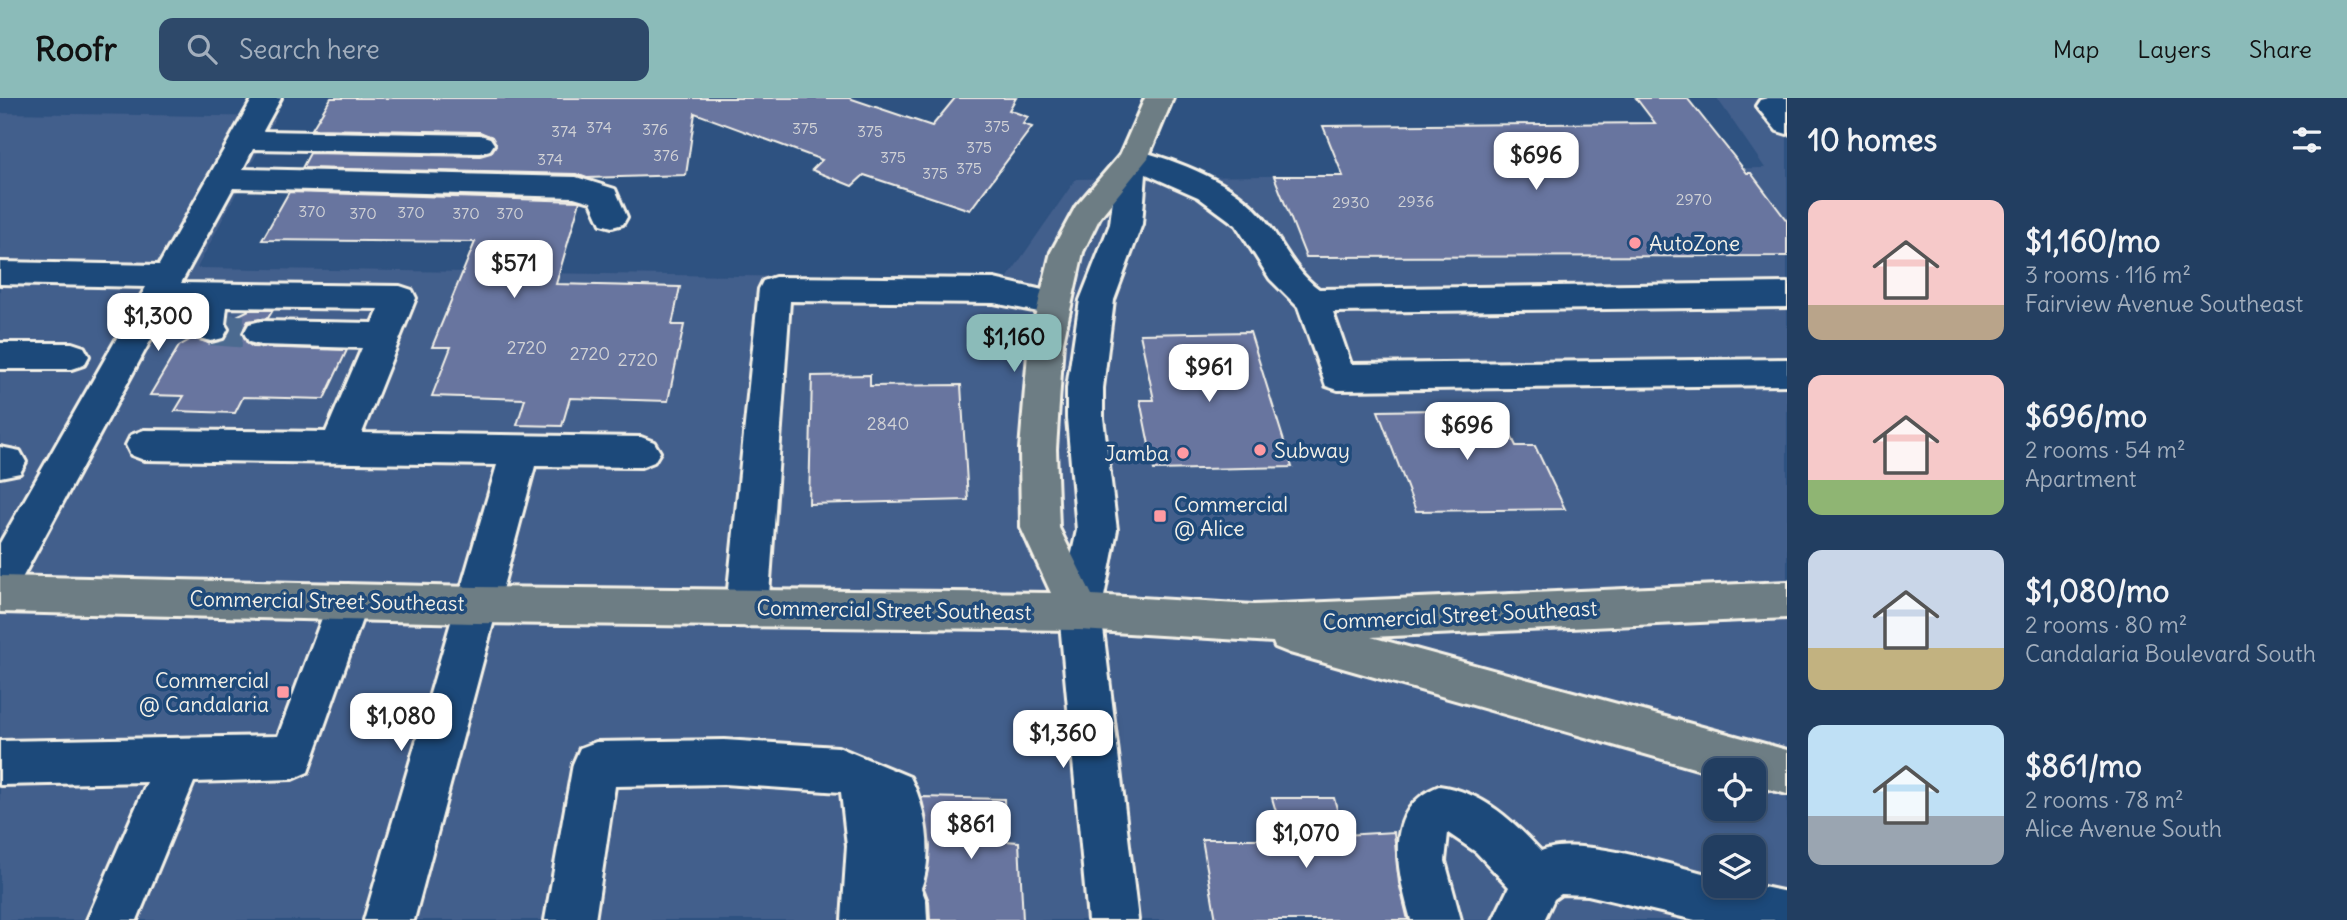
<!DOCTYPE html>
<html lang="en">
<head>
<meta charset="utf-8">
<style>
	body { margin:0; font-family:Delius,sans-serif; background:#2e496a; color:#f1f3f6; height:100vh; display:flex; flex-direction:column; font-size:26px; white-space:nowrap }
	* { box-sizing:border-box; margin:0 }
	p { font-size:23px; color:#a2aebd }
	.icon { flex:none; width:38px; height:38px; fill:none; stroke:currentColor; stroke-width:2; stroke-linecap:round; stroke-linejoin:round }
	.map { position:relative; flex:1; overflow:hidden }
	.sheet { display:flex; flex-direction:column; background:#223e61; width:560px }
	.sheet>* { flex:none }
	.tools { position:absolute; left:1703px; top:660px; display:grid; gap:14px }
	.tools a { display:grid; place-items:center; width:63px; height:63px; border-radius:14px; background:#223e61; box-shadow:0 4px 10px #0003,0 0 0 2px #3f5776; font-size:35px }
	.price { position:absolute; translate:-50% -60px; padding:0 16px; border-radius:14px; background:#fff; color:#222; font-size:23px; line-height:46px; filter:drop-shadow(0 2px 4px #0008) }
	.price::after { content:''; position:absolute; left:50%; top:42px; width:21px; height:16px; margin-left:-10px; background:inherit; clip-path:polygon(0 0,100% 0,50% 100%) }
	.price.active { background:#8bbbb9; color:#111 }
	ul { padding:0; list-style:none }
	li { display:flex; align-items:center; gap:21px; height:175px; padding:0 21px }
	li span { display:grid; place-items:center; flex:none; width:196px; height:140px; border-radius:14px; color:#555 }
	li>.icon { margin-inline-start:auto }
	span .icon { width:84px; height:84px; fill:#fffc; stroke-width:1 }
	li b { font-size:30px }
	h2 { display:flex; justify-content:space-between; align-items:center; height:84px; padding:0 21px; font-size:30px }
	header { display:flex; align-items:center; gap:42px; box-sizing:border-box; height:98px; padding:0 35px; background:#8bbbb9; color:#111 }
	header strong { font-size:33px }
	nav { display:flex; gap:38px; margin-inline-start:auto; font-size:24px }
	.search { width:490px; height:63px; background:#2e496a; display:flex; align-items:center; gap:18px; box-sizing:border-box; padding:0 24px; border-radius:14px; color:#a2aebd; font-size:26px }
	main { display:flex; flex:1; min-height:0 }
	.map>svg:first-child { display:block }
	.built { fill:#435f8c; fill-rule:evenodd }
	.building { fill:#68749f; stroke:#f4f1e8; stroke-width:2 }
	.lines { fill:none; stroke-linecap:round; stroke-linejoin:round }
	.minor-tunnel { stroke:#4c6a90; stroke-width:32; stroke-dasharray:32 16; stroke-linecap:butt }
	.minor-casing { stroke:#f4f1e8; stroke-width:6 }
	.major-casing { stroke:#f4f1e8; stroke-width:6 }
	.minor { fill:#1f4a7a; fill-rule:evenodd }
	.major { fill:#6d7d84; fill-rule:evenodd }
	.poi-dot { fill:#ff9aa2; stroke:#1f4a7a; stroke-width:2.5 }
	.labels { text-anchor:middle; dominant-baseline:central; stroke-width:7; stroke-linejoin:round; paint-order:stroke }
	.far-number-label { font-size:16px; fill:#d1d2d6 }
	.number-label { font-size:18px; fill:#d1d2d6 }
	.poi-label { font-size:21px; fill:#f4f1e8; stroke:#1f4a7a; text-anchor:start }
	.street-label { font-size:21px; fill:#f4f1e8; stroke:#1f4a7a }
</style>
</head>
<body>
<header>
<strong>Roofr</strong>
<div class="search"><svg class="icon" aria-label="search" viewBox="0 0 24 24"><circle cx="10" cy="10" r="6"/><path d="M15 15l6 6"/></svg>Search here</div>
<nav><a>Map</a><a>Layers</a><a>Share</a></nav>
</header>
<main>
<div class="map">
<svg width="1787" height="822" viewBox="0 0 1787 822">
	<rect width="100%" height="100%" fill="#2e5281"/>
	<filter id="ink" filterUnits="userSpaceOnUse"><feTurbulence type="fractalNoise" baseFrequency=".0143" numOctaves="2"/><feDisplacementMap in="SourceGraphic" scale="14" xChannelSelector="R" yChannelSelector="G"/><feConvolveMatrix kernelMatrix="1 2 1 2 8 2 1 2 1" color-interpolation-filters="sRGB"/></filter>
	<g filter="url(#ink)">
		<path class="built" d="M1717 0H1787V822H0V15L276 19 197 170 1006 182 1076 81 1765 70ZM1715 672H1754V710H1715ZM1715 749H1754V788H1715Z"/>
		<g class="building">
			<polygon points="331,0 849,0 932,28 955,0 1016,0 1009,12 1028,19 1023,26 1032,29 970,112 864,77 852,88 812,72 822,62 695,15 686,77 587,80 576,76 302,70 310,55 480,58 491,55 496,47 492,39 480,34 312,31"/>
			<polygon points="1636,0 1687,0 1747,75 1751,75 1787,123 1787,158 1306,159 1274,78 1343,78 1323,28 1655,25"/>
			<polygon points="289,94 580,103 556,186 680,189 672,227 684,227 668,303 570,300 562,328 517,327 525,301 432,298 451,249 432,249 475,144 262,142"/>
			<polygon points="249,212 273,212 268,220 248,223 242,234 247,245 253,249 347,252 324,301 243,299 235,315 175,313 184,298 150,297 179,248 195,239 210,246 224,243 230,232 228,222"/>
			<polygon points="1250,234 1292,369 1154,372 1140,302 1154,302 1140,236"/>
			<polygon points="870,277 870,288 961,287 968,402 809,406 812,278"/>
			<polygon points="1498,311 1516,348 1535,348 1565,411 1416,413 1378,313"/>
			<polygon points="921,699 1004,701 1005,743 1019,744 1023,822 930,822 929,803 924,790 930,748"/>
			<polygon points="1272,700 1334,700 1344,737 1394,734 1399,785 1408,822 1216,822 1202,741 1284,741"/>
		</g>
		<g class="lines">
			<polyline class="minor-tunnel" points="211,231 261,235"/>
			<defs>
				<g id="minor">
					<polygon points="253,0 281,0 263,33 480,37 490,40 494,46 490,52 480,55 253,51 243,71 576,79 615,91 627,119 623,126 612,129 601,126 591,104 574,99 233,90 181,185 400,188 412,192 416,200 362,335 641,339 654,344 660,354 654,364 641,369 535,368 414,822 364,822 497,367 144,362 131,357 126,347 131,337 144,332 326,334 362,250 261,247 249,244 244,235 249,226 261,223 373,225 379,211 227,209 225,226 228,231 223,240 211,243 199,240 191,227 194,208 169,208 14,495 0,501 0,445 146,189 0,186 0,164 159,167"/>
					<polygon points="1768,0 1787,0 1787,36 1777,33 1756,8 1760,2"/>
					<path d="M1133 51C1178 63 1236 84 1266 123 1284 147 1294 173 1319 191L1787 185V209L1333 214 1351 266 1787 261V287L1338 292 1326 288 1298 209 1270 181 1236 127 1198 99 1146 76 1142 126 1114 202 1103 290V320L1117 432 1101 514 1138 822H1088L1059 514 1077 432 1067 320V290L1080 202 1110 126 1118 60 1123 53Z"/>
					<polygon points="775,179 994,181 1065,197 1070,205 1065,213 1053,217 994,205 790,203 768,511 762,524 747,529 732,524 726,511 759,191 763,183"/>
					<polygon points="0,245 72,245 84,249 89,258 84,267 72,271 0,271"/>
					<polygon points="0,349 20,353 26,364 20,375 0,379"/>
					<polygon points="348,486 362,491 368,504 308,674 292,681 194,684 137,822 87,822 147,684 0,687 0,643 278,638 328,504 334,491"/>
					<path d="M724 642 838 649 910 679C926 709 934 757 921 790L926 803 927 822H842L847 748 841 694 724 686 615 688 595 822H545L573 666 580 650 596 644Z"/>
					<path d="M1439 688C1483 694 1512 722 1541 753 1580 737 1672 768 1715 778V788L1754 787 1787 794V822H1695L1588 797 1561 796 1554 801 1544 822H1493L1509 789 1476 754 1448 735 1445 763 1461 822H1411C1398 774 1380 712 1439 688Z"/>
				</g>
				<polygon id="major" points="1145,0 1173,0 1148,60 1100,119 1083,154 1063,244 1056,351 1059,430 1092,497 1254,507 1787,484 1787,520 1371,539 1787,652 1787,696 1754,687 1754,672 1715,672 1715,676 1290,555 1275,549 1273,544 1080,532 476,525 0,514 0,478 476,489 1051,495 1021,430 1020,351 1029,244 1051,154 1076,108 1120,57"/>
			</defs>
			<use href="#minor" class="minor-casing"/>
			<use href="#major" class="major-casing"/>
			<use href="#minor" class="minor"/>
			<use href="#major" class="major"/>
		</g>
	</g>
	<g class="poi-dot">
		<circle cx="1635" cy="145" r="7"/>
		<circle cx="1260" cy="352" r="7"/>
		<circle cx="1183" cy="355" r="7"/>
		<rect x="1153" y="411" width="14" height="14" rx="3.5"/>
		<rect x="276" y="587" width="14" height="14" rx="3.5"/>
	</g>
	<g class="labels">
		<g class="far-number-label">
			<text x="997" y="28">375</text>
			<text x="599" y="29">374</text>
			<text x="805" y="30">375</text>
			<text x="655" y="31">376</text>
			<text x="564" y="33">374</text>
			<text x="870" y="33">375</text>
			<text x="979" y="49">375</text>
			<text x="666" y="57">376</text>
			<text x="893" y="59">375</text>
			<text x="550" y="61">374</text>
			<text x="969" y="70">375</text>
			<text x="935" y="75">375</text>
			<text x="1694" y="101">2970</text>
			<text x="1416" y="103">2936</text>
			<text x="1351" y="104">2930</text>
			<text x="312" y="113">370</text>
			<text x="411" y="114">370</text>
			<text x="363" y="115">370</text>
			<text x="466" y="115">370</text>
			<text x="510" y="115">370</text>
		</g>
		<g class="number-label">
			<text x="527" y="249">2720</text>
			<text x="590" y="255">2720</text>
			<text x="638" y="261">2720</text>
			<text x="888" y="325">2840</text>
		</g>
		<g class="poi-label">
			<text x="1649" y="145">AutoZone</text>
			<text x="1274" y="352">Subway</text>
			<text x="1169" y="355" text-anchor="end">Jamba</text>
			<text x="1174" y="406">Commercial<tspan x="1174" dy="24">@ Alice</tspan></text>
			<text x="269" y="582" text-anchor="end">Commercial<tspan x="269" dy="24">@ Candalaria</tspan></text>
		</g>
		<g class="street-label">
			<text transform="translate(327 503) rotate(1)">Commercial Street Southeast</text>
			<text transform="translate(894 512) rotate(1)">Commercial Street Southeast</text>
			<text transform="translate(1460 517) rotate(-3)">Commercial Street Southeast</text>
		</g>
	</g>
</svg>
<div class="tools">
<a><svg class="icon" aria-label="locate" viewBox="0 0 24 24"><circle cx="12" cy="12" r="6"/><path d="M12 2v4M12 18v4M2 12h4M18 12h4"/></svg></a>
<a><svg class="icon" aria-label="layers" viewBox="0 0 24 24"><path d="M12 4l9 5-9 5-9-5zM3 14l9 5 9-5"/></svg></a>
</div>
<b class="price" style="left:1536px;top:94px">$696</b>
<b class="price" style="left:514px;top:202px">$571</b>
<b class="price" style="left:158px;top:255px">$1,300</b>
<b class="price active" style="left:1014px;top:276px">$1,160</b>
<b class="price" style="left:1209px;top:306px">$961</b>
<b class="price" style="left:1467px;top:364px">$696</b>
<b class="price" style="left:401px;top:655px">$1,080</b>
<b class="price" style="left:1063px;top:672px">$1,360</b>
<b class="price" style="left:971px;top:763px">$861</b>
<b class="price" style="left:1306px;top:772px">$1,070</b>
</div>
<section class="sheet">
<h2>10 homes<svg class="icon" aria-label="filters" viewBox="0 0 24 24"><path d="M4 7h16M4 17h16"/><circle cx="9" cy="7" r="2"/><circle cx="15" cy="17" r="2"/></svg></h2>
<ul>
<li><span style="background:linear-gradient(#f6c9c9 75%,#b9a48a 0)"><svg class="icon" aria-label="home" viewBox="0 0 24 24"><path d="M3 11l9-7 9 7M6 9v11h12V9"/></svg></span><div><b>$1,160/mo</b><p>3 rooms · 116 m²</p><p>Fairview Avenue Southeast</p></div></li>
<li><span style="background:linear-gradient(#f6c9c9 75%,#8fb573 0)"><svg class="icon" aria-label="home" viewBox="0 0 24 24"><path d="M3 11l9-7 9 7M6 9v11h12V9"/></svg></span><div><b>$696/mo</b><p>2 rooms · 54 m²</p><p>Apartment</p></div></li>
<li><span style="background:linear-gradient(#c9d6e8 70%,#c2b280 0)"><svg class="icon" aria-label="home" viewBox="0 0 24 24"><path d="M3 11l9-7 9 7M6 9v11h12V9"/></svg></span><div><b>$1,080/mo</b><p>2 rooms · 80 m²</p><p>Candalaria Boulevard South</p></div></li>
<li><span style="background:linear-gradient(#bfe0f5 65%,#9aa5b1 0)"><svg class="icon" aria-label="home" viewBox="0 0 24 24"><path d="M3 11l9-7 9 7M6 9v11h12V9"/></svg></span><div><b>$861/mo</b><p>2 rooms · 78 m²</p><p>Alice Avenue South</p></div></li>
</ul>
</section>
</main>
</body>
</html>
